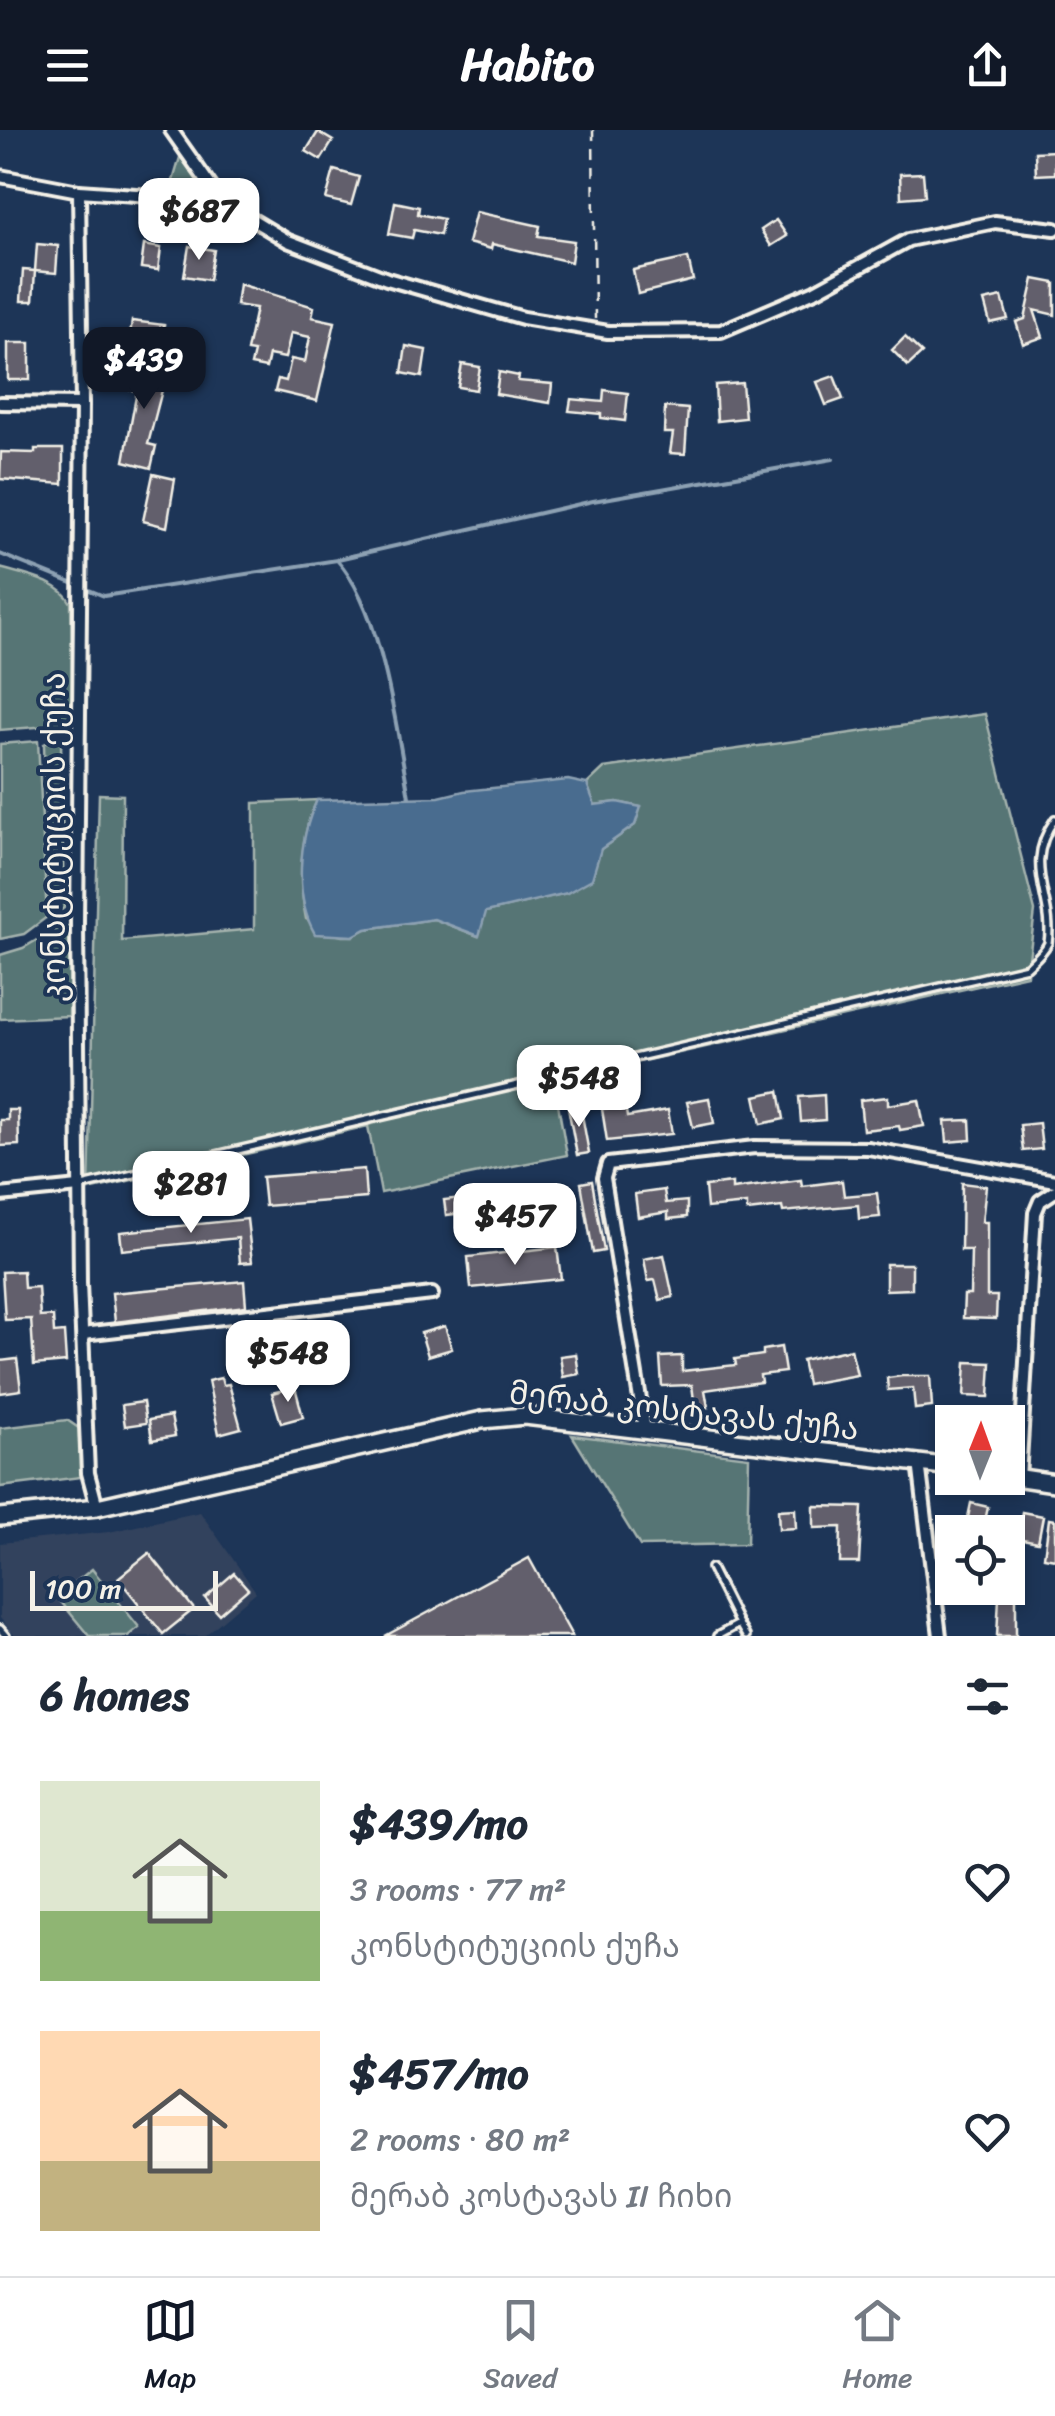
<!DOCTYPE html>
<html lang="en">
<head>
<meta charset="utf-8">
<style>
	body { margin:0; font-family:Sriracha,"Noto Sans Georgian",sans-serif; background:#f2f2f3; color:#1f2937; height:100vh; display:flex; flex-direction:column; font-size:38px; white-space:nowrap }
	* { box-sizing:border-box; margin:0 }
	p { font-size:32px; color:#747a83 }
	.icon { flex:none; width:55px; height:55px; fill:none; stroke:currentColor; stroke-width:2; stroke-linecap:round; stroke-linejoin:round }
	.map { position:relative; height:1506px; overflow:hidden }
	.panel { display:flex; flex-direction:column; background:#fff; flex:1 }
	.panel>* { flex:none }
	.needle { width:65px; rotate:1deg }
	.fabs { position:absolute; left:935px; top:1275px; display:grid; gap:20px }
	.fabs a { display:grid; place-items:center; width:90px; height:90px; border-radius:0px; background:#fff; box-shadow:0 5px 15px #0003; font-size:50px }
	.scale { position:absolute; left:30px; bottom:25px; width:188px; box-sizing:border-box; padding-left:10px; border:5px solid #f4f1e8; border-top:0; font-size:28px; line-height:35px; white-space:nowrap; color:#f4f1e8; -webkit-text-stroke:8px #1d3557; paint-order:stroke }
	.price { position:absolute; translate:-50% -85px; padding:0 22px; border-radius:20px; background:#fff; color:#222; font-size:32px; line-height:65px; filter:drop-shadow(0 2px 5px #0008) }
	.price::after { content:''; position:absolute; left:50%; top:60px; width:30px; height:22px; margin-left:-15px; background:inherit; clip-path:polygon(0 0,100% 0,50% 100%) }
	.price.on { background:#111827; color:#fff }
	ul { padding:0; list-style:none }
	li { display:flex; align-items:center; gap:30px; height:250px; padding:0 40px }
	li span { display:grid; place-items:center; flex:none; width:280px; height:200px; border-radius:0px; color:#555 }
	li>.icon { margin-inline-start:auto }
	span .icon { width:120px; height:120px; fill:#fffc; stroke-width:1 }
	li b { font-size:42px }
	h2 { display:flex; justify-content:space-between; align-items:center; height:120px; padding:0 40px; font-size:42px }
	header { display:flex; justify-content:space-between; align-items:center; height:130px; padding:0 40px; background:#111827; color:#fff; font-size:45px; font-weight:700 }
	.dock { display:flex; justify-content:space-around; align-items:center; height:140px; border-top:2px solid #e0e1e3; background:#fff; font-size:28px; color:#747a83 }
	.dock a { display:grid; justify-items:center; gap:5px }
	.dock .on { color:#111827 }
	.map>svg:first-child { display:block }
	.built { fill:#32425d }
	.green { fill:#567574; stroke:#a5b3ae; stroke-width:2.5 }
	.water { fill:#486c8f; stroke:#8da1b3; stroke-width:2.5 }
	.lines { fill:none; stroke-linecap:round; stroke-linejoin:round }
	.stream { stroke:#8da1b3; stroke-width:4 }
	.building { fill:#625f6c; stroke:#f4f1e8; stroke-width:2.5 }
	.lane-casing { stroke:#f4f1e8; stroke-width:12 }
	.street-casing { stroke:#f4f1e8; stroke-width:18 }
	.secondary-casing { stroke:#f4f1e8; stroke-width:22 }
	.path { stroke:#f4f1e8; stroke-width:2.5; stroke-dasharray:10 8; stroke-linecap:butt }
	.lane { stroke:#1d3557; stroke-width:5 }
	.street { stroke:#1d3557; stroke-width:10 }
	.secondary { stroke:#1d3557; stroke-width:15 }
	.labels { text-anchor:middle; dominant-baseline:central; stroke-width:8; stroke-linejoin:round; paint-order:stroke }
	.street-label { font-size:32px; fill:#f4f1e8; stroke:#1d3557 }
</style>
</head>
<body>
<header><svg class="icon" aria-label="menu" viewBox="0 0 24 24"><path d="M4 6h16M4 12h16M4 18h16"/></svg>Habito<svg class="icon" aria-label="share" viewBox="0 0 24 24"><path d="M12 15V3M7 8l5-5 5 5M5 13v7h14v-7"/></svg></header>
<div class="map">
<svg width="1055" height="1506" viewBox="0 0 1055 1506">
	<rect width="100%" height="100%" fill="#1d3557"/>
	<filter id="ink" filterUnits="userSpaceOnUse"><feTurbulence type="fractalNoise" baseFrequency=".01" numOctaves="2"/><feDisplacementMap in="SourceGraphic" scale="20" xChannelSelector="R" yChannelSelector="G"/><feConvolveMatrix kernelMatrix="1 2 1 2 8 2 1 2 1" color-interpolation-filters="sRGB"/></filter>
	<g filter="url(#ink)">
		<polygon class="built" points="200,1382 256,1462 204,1506 15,1506 0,1488 0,1413 109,1402"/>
		<g class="green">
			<polygon points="181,24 208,61 207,65 170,61"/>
			<path d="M0 438C23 445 59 450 71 473L73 594 0 600Z"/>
			<path d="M985 584 1035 781 1027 845 554 951 567 1025 381 1063 368 996 89 1060 99 664 123 665 122 811 254 799V673L317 670C300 705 298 750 306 789L330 803 342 806H353L366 799 434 789 478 806 485 782 567 763 601 719 635 695 640 677 617 672 594 675 587 654 604 638Z"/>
			<polygon points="55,609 61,612 64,778 60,781 49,778 44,614"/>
			<polygon points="38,611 47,787 24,804 0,809 0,614"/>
			<polygon points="61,796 70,797 69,886 0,889 0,825 23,818"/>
			<polygon points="67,1290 80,1299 81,1347 0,1357 0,1298"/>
			<polygon points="572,1305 749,1327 747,1414 640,1416"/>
			<polygon points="92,1439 139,1497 128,1506 89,1506 57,1467"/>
		</g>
		<path class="water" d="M568 650 587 654 595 675 617 672 641 677 635 695 601 719 592 749 567 763 486 782 479 806 434 789 366 799 353 806 315 804C293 766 299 708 317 670L439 667 464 661Z"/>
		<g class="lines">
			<g class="stream">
				<path d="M0 424 104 466 337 430C382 479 397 601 409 667"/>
				<polyline points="338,429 593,371 833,329"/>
			</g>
		</g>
		<g class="building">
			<polygon points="318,2 333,11 321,30 306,21"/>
			<polygon points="1055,21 1055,44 1036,45 1035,22"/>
			<polygon points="334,40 359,47 351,75 326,69"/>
			<polygon points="923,43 925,66 901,68 900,44"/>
			<polygon points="395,72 419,77 418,84 443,89 440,105 414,100 412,108 389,104"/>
			<polygon points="476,82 540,96 538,106 574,111 571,132 492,114 491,119 468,113"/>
			<polygon points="776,90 787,106 771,116 761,100"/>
			<polygon points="37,114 58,116 56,143 35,141"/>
			<polygon points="144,115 161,118 158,140 141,138"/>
			<polygon points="189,116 214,120 209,150 184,146"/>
			<polygon points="688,128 693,150 638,164 633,140"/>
			<polygon points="23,140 35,141 33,171 21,171"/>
			<polygon points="1034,149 1055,153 1055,185 1034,180 1043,207 1023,214 1016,192 1025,189"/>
			<polygon points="239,154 314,177 312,187 335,192 317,271 275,261 278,249 286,251 291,229 305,232 310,207 291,203 285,228 269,225 266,238 251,235 254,222 247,221 256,178 236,175"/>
			<polygon points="1002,167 1008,189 990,193 984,171"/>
			<polygon points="132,191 164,195 161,214 129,211"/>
			<polygon points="905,207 922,223 908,236 892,220"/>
			<rect x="8" y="213" width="22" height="37"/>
			<polygon points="406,216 426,220 422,247 402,243"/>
			<polygon points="133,232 167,241 148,314 156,316 151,338 124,331 137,261 125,258"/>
			<polygon points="462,234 480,237 476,260 458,257"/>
			<polygon points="499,242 519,246 518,251 552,254 550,273 496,264"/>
			<polygon points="834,246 843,269 826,275 817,252"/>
			<polygon points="742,253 745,288 717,291 715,255"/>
			<polygon points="604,260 628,263 625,291 601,288 601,284 569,281 571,269 603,272"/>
			<polygon points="665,277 688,279 685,324 670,323 673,303 664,303"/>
			<polygon points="35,319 63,319 63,354 0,349 1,322 35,323"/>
			<polygon points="153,344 175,349 167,397 143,391"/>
			<polygon points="779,961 784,989 761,994 755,966"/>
			<polygon points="824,965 825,990 801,992 799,967"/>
			<polygon points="888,967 888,975 919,970 924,996 900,1000 899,996 863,1000 860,970"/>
			<polygon points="709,968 714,993 693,997 687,972"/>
			<polygon points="580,974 589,1023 577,1025 568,977"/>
			<polygon points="625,975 627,987 668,980 672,1004 607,1011 602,979"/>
			<polygon points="8,980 18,980 19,1015 0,1016 0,990 8,990"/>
			<polygon points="970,990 971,1010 947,1012 945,991"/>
			<polygon points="1039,993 1042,1019 1023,1021 1020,995"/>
			<polygon points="364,1039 366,1068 265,1076 262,1047"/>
			<polygon points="801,1050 802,1056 842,1051 844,1066 877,1063 880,1087 859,1089 858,1075 783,1082 782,1077 747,1081 747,1074 707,1078 705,1056 732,1053 732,1059"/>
			<polygon points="592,1051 604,1121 593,1123 581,1053"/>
			<polygon points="962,1053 986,1056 982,1092 987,1092 987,1166 997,1166 996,1189 963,1188 964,1165 970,1165 971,1120 961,1120"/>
			<polygon points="541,1059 543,1074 446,1085 444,1070"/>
			<polygon points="664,1060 666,1073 687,1071 687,1087 668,1089 668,1082 638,1087 635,1064"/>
			<polygon points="247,1089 252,1132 240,1133 238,1108 122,1120 120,1102"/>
			<polygon points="557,1117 561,1149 471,1158 468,1127"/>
			<polygon points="664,1125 673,1167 660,1170 655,1150 648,1151 644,1129"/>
			<polygon points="886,1134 912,1134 912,1159 886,1160"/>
			<polygon points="23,1141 24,1158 38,1157 40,1187 53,1186 54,1203 64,1202 66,1232 34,1235 31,1189 5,1190 2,1142"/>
			<polygon points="244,1151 246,1176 115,1192 112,1163"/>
			<polygon points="445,1196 452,1219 428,1226 421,1203"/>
			<polygon points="781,1217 785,1242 760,1245 761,1252 705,1260 708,1277 695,1278 692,1255 662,1256 660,1227 682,1226 682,1241 736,1235 735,1229 763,1225 763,1220"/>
			<polygon points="301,1218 307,1244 293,1247 288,1222"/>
			<polygon points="851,1219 857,1245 807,1254 802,1230"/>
			<polygon points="576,1224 579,1244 563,1247 560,1226"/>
			<polygon points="17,1229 21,1260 0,1263 0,1231"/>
			<polygon points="966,1232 991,1233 989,1267 964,1266"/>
			<polygon points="902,1246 930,1246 932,1277 915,1279 913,1258 888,1260 887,1248"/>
			<polygon points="221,1248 223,1255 229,1254 241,1298 219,1304 208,1251"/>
			<polygon points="295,1257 303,1287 281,1293 272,1263"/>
			<polygon points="143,1272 146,1293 125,1296 122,1275"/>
			<polygon points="171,1286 175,1306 152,1310 149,1290"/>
			<polygon points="971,1373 988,1377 983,1400 966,1397"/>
			<polygon points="814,1376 862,1377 859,1433 840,1433 841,1397 814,1398"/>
			<polygon points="795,1379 796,1398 779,1399 778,1380"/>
			<polygon points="1022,1382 1043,1386 1038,1412 1017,1408"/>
			<polygon points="1049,1389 1055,1390 1055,1429 1044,1427"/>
			<polygon points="149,1423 194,1479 163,1504 118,1448"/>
			<polygon points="529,1428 572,1506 385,1506"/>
			<polygon points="234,1443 248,1459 219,1484 205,1468"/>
			<polygon points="996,1458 1016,1458 1016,1506 997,1506 999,1467 995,1467"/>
		</g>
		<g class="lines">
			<defs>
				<g id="lane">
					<path d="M82 1056 1027 837C1034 830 1044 822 1048 813 1055 767 1021 738 1055 689"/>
					<polyline points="711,1438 739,1494"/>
					<polyline points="0,1499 6,1506"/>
					<polyline points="717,1506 739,1494 746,1506"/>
				</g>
				<g id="street">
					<polyline points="171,0 221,71 288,111 387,149 523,188 608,202 721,201 815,161 908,110 995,92 1055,99"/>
					<polyline points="0,46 79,61 221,71"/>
					<polyline points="79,61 82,274 77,793 80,1153 88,1343 97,1377"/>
					<polyline points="0,273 82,274"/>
					<polyline points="0,1065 79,1057"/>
					<polyline points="83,1204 432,1164"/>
					<polyline points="645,1300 604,1048 608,1034 755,1017 868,1018 1055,1051"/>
					<polyline points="919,1332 940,1506"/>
					<polyline points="1019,1348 1035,1083 1040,1071 1055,1061"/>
				</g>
				<g id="secondary">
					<polyline points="1008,1346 1055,1353"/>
					<polyline points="0,1387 97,1377 482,1290 525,1286 952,1337"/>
				</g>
			</defs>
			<use href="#lane" class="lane-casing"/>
			<use href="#street" class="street-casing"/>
			<use href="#secondary" class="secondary-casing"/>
			<polyline class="path" points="593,0 595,189"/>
			<use href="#lane" class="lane"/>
			<use href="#street" class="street"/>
			<use href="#secondary" class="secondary"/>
		</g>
	</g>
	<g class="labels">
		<g class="street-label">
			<text transform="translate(54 707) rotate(-90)">კონსტიტუციის ქუჩა</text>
			<text transform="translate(684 1281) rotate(6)">მერაბ კოსტავას ქუჩა</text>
		</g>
	</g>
</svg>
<div class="fabs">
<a><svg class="needle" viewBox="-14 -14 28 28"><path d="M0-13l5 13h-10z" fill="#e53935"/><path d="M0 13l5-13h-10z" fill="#747a83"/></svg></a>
<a><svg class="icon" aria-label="locate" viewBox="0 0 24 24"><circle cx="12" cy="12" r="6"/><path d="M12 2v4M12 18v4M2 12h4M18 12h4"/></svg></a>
</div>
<div class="scale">100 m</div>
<b class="price" style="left:199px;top:133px">$687</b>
<b class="price on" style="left:144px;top:282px">$439</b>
<b class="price" style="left:579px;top:1000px">$548</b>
<b class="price" style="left:191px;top:1106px">$281</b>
<b class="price" style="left:515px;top:1138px">$457</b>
<b class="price" style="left:288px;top:1275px">$548</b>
</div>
<section class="panel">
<h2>6 homes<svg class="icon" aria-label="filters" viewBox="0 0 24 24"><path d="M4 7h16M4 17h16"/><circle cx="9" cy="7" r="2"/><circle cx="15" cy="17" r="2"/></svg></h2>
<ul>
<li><span style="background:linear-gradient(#dfe7d0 65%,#8fb573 0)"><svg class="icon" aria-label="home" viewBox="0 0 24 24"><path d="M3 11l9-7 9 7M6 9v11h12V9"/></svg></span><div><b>$439/mo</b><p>3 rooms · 77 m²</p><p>კონსტიტუციის ქუჩა</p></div><svg class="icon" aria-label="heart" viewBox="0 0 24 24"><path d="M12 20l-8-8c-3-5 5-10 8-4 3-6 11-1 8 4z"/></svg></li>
<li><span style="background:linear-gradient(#ffd9b3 65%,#c2b280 0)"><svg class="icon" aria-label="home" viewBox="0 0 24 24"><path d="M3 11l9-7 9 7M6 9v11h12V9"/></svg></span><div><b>$457/mo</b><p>2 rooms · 80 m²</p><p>მერაბ კოსტავას II ჩიხი</p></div><svg class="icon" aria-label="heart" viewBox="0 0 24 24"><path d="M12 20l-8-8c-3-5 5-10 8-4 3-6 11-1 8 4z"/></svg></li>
</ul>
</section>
<nav class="dock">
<a class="on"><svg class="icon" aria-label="map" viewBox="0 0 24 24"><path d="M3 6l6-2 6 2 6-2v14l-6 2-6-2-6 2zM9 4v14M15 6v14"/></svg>Map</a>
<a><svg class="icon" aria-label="saved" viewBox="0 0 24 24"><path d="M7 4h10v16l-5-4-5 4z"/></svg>Saved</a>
<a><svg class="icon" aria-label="home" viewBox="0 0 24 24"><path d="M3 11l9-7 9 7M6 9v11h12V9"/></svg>Home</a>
</nav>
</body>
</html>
